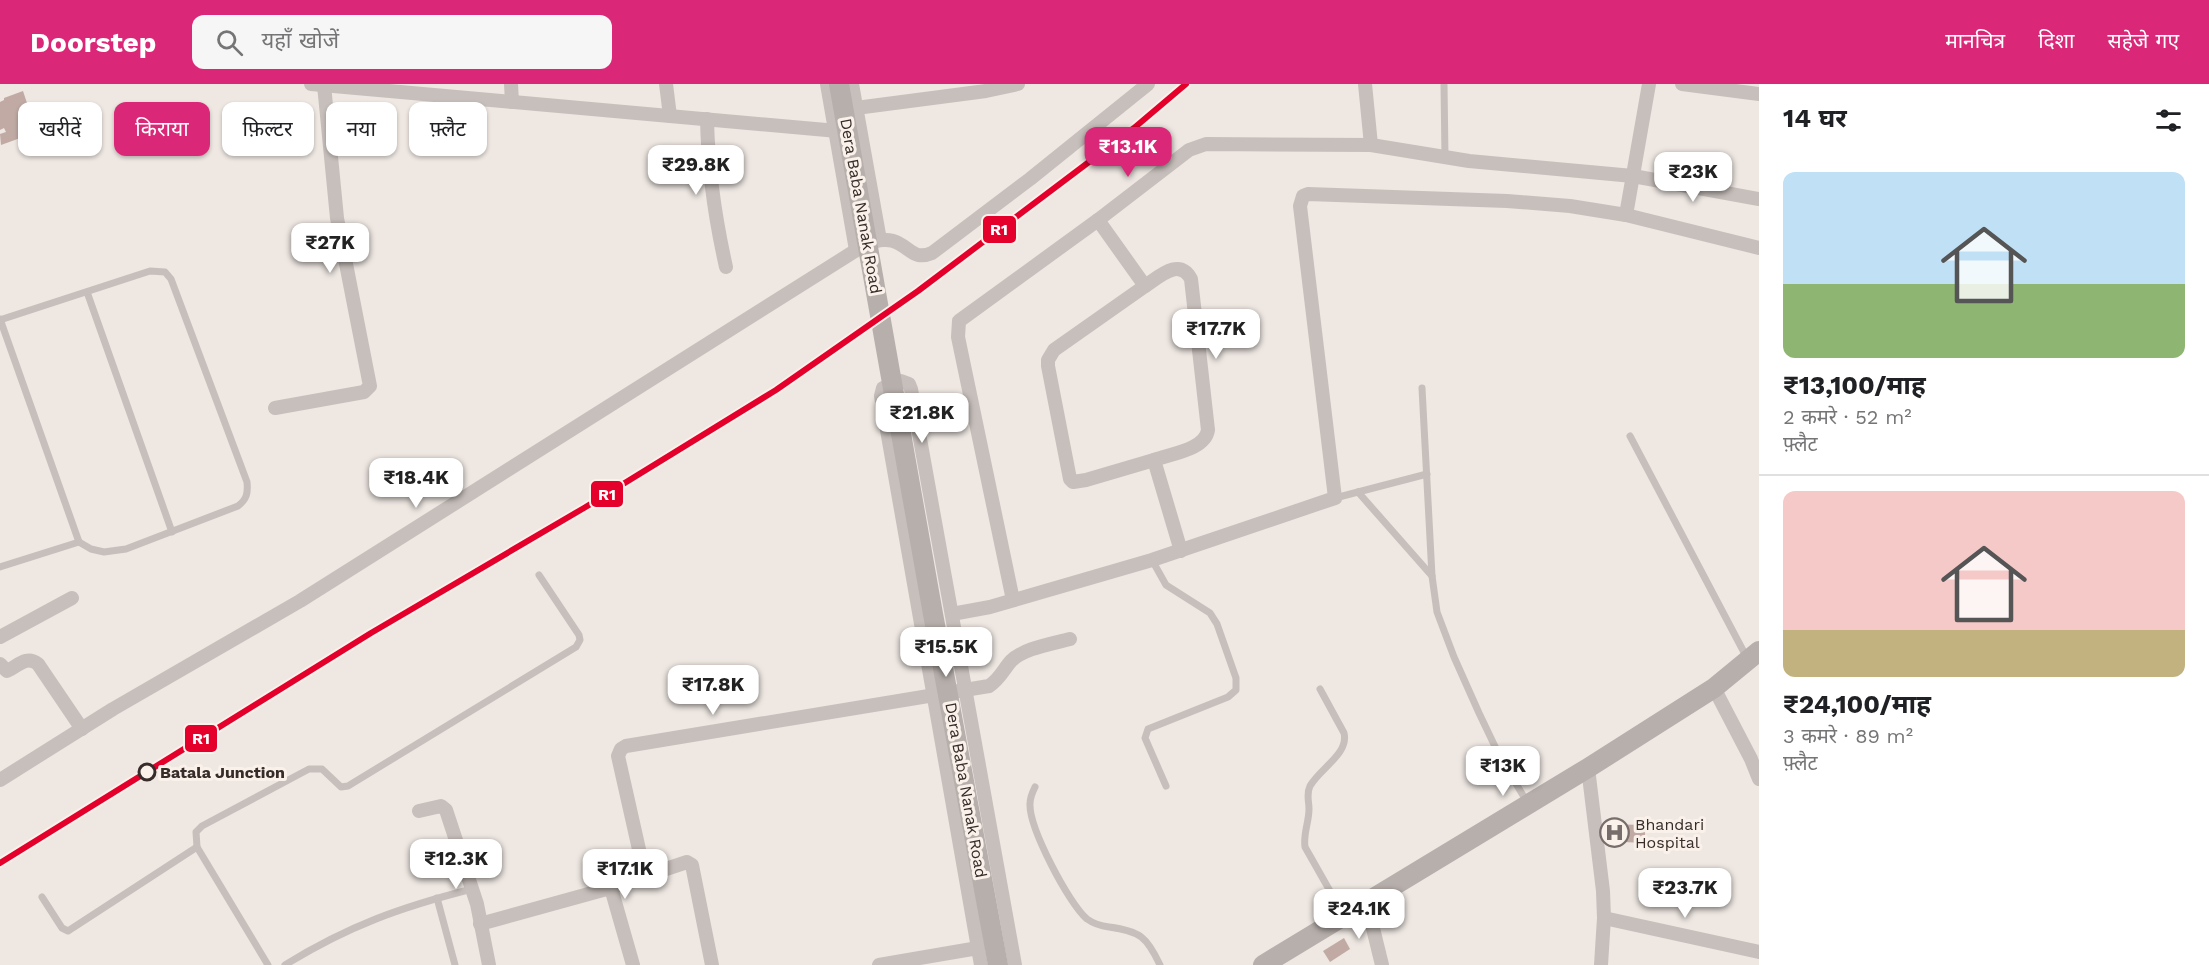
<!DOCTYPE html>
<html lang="hi">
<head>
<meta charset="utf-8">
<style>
	body { margin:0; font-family:"Work Sans","Noto Sans Devanagari",sans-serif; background:#f6f6f6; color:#202124; height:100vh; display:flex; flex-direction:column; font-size:22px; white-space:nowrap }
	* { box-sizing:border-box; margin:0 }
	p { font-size:20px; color:#757577 }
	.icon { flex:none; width:33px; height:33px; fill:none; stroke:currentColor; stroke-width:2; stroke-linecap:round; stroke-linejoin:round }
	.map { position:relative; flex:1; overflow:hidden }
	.side { display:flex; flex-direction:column; background:#fff; width:450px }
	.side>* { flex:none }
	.hud { position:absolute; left:18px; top:18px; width:570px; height:54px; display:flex; gap:12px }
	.price { position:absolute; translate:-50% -51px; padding:0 14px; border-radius:12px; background:#fff; color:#222; font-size:20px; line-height:39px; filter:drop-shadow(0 2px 3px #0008) }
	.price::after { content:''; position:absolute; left:50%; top:36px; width:18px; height:14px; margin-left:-9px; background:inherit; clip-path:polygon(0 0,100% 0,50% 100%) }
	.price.current { background:#db2777; color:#fff }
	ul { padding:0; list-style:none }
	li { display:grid; align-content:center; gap:12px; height:318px; padding:0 24px }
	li+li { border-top:2px solid #e0e0e0 }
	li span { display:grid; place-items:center; height:186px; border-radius:12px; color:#555 }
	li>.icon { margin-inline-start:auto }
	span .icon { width:108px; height:108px; fill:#fffc; stroke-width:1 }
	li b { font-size:26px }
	h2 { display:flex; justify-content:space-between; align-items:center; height:72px; padding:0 24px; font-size:26px }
	.tag { padding:0 21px; border-radius:12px; background:#fff; box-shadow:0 2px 4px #0004; font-size:21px; line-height:54px }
	.tag.current { background:#db2777; color:#fff }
	header { display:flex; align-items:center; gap:36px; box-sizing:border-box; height:84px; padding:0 30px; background:#db2777; color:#fff }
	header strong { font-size:28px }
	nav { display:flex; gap:33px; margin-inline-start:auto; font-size:21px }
	.search { width:420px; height:54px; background:#f6f6f6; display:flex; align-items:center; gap:15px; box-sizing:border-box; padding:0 21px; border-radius:12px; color:#757577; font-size:22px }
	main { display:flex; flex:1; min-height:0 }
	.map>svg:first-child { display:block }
	.building { fill:#c1aaa4 }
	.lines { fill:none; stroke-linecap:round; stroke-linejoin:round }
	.lane { stroke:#c7bfbb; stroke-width:7 }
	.street { stroke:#c7bfbb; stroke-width:14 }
	.secondary { stroke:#b7afac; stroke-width:20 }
	.rail-1-casing { stroke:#f9f1ea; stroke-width:10 }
	.rail-1 { stroke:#e4002b; stroke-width:6 }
	.stop-dot { fill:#f9f1ea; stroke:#372c29; stroke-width:3 }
	.labels { text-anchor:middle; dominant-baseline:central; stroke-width:6; stroke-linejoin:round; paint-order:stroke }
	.street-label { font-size:16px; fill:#372c29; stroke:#f9f1ea }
	.stop-label { font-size:16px; font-weight:bold; fill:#372c29; stroke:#f9f1ea; text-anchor:start }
	.poi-label { font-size:16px; fill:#372c29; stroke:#f9f1ea; text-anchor:start }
	.line-badge { stroke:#f9f1ea; stroke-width:2 }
	.badge-label { font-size:16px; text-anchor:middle; font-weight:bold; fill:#fff }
</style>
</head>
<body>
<header>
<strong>Doorstep</strong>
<div class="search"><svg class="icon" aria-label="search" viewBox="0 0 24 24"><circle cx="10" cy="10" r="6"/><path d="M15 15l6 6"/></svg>यहाँ खोजें</div>
<nav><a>मानचित्र</a><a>दिशा</a><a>सहेजे गए</a></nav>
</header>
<main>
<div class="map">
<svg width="1759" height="881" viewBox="0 0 1759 881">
	<rect width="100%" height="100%" fill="#eee7e2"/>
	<g class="building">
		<polygon points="23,7 27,19 22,21 27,36 22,38 23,42 31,39 34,49 1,61 0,50 6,48 4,44 0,46 0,18 4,16 4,14"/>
		<polygon points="1603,740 1645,741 1645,759 1602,757"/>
		<polygon points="1344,854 1350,865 1330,878 1323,867"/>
	</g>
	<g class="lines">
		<g class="lane">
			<polyline points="1444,0 1445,73"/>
			<polyline points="87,208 172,448"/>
			<polyline points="0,235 79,458"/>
			<polyline points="1422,304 1432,492 1437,528 1454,573 1479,629 1500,673 1527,718"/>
			<polyline points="1630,352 1747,574"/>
			<polyline points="1358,408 1432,492"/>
			<polyline points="1335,414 1427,390"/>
			<polyline points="1152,476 1166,501 1210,529 1217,540 1236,594 1236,606 1228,613 1148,645 1145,654 1166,702"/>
			<path d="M0 483 79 458 91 465 104 468 126 465 238 422C247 415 248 409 247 398L171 195 165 188 150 187 0 236"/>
			<path d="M1320 605 1344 649C1349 670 1320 684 1310 702 1306 710 1309 717 1309 725 1309 738 1303 750 1305 763L1343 830"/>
			<path d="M1035 703C1032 709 1030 714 1030 720 1029 744 1069 820 1087 835 1094 840 1101 842 1109 843 1140 847 1147 853 1160 881"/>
			<polyline points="42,813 62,844 68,847 197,763"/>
			<polyline points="437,814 455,881"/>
			<polyline points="268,881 197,763 196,748 202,742 309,685 322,685 341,703 348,702 576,563 580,556 579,551 539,491"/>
			<path d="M285 881C348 842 401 823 472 805"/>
		</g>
		<g class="street">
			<polyline points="311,0 860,49"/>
			<polyline points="511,0 512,18"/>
			<polyline points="666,0 670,32"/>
			<polyline points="827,0 856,166"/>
			<polyline points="852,0 880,156"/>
			<polyline points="1365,0 1371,61"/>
			<polyline points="1682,0 1759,10"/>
			<polyline points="856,24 986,7 1018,0"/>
			<path d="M707 35C708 86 715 134 726 183"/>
			<polyline points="1626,131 1649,0"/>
			<path d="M1098 136 1145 202C1159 193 1179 173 1191 195L1208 346C1205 366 1170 370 1154 376L1181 467"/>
			<polyline points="1145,202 1054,266 1048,276 1048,282 1070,395 1073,398 1086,396 1154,376"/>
			<polyline points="275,324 364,308 370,302 337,134 324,1"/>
			<polyline points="1013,516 958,253 959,237 1098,136 1189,66 1206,60 1371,61 1469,77 1633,92 1759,115"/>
			<polyline points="952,530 990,523 1152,476 1335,414 1300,122 1303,112 1308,110 1507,117 1570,122 1626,131 1759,164"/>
			<polyline points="0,553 72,514"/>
			<path d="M0 580 7 587C18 582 26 571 38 580L82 645"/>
			<polyline points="1714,604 1751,675 1759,695"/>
			<polyline points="1588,684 1603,807 1604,834 1601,881"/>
			<path d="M0 696 113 625 300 517 866 160C876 157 888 153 898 159 912 166 915 176 932 169L1030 95 1148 0"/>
			<polyline points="419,727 441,722 446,726 477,820 489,881"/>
			<path d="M645 792 618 672 621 665 626 662 989 602C1000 595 1003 586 1011 577 1024 564 1052 560 1070 555"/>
			<polyline points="611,804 633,881"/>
			<polyline points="1368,824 1382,881"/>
			<polyline points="1604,834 1759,868"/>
			<polyline points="480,840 603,806 687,778 692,781 712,881"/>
			<polyline points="879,881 978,864"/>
			<polyline points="981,881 881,312 883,304 901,297 909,300 911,305 1015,881"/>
		</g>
		<g class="secondary">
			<polyline points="839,0 933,530 998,881"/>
			<polyline points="1263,881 1588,684 1714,604 1759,567"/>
		</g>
		<defs>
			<polyline id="rail-1" points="0,779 371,549 584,424 776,306 918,207 1134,44 1186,0"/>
		</defs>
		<use href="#rail-1" class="rail-1-casing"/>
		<use href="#rail-1" class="rail-1"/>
	</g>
	<defs>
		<symbol id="hospital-ring" viewBox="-11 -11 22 22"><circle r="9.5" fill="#f9f1ea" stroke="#776d6a" stroke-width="1.5"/><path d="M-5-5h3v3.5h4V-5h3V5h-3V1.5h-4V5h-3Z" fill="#776d6a"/></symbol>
	</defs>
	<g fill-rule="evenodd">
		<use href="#hospital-ring" x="1598" y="732" width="33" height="33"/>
	</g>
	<circle class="stop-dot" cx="147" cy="688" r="8"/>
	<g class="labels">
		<g class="street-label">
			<text transform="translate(861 122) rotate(80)">Dera Baba Nanak Road</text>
			<text transform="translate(966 706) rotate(80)">Dera Baba Nanak Road</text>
		</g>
		<g class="stop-label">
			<text x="160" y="688">Batala Junction</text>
		</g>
		<g class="poi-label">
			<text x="1635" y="740">Bhandari<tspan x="1635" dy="18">Hospital</tspan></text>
		</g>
	</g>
	<g class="line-badge">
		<rect x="982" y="131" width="35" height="29" rx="6" fill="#e4002b"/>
		<rect x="590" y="396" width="34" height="28" rx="6" fill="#e4002b"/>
		<rect x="184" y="640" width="34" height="29" rx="6" fill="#e4002b"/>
	</g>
	<g class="badge-label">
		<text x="999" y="151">R1</text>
		<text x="607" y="416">R1</text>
		<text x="201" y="660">R1</text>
	</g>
</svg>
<b class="price current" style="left:1128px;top:94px">₹13.1K</b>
<b class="price" style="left:696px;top:112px">₹29.8K</b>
<b class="price" style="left:1693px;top:119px">₹23K</b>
<b class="price" style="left:330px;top:190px">₹27K</b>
<b class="price" style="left:1216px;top:276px">₹17.7K</b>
<b class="price" style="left:922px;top:360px">₹21.8K</b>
<b class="price" style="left:416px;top:425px">₹18.4K</b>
<b class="price" style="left:946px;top:594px">₹15.5K</b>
<b class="price" style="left:713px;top:632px">₹17.8K</b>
<b class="price" style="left:1503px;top:713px">₹13K</b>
<b class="price" style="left:456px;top:806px">₹12.3K</b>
<b class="price" style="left:625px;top:816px">₹17.1K</b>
<b class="price" style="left:1685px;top:835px">₹23.7K</b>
<b class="price" style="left:1359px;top:856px">₹24.1K</b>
<div class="hud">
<a class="tag">खरीदें</a>
<a class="tag current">किराया</a>
<a class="tag">फ़िल्टर</a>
<a class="tag">नया</a>
<a class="tag">फ़्लैट</a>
</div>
</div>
<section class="side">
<h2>14 घर<svg class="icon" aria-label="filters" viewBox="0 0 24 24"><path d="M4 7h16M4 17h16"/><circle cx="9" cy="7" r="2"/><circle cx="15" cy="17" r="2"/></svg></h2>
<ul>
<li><span style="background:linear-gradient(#bfe0f5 60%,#8fb573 0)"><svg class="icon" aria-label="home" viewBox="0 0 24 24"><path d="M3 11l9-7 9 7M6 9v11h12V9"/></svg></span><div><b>₹13,100/माह</b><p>2 कमरे · 52 m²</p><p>फ़्लैट</p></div></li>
<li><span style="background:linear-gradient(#f6c9c9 75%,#c2b280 0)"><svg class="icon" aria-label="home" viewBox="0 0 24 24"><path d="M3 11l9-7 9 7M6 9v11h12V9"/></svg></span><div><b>₹24,100/माह</b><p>3 कमरे · 89 m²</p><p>फ़्लैट</p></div></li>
</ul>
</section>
</main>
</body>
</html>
